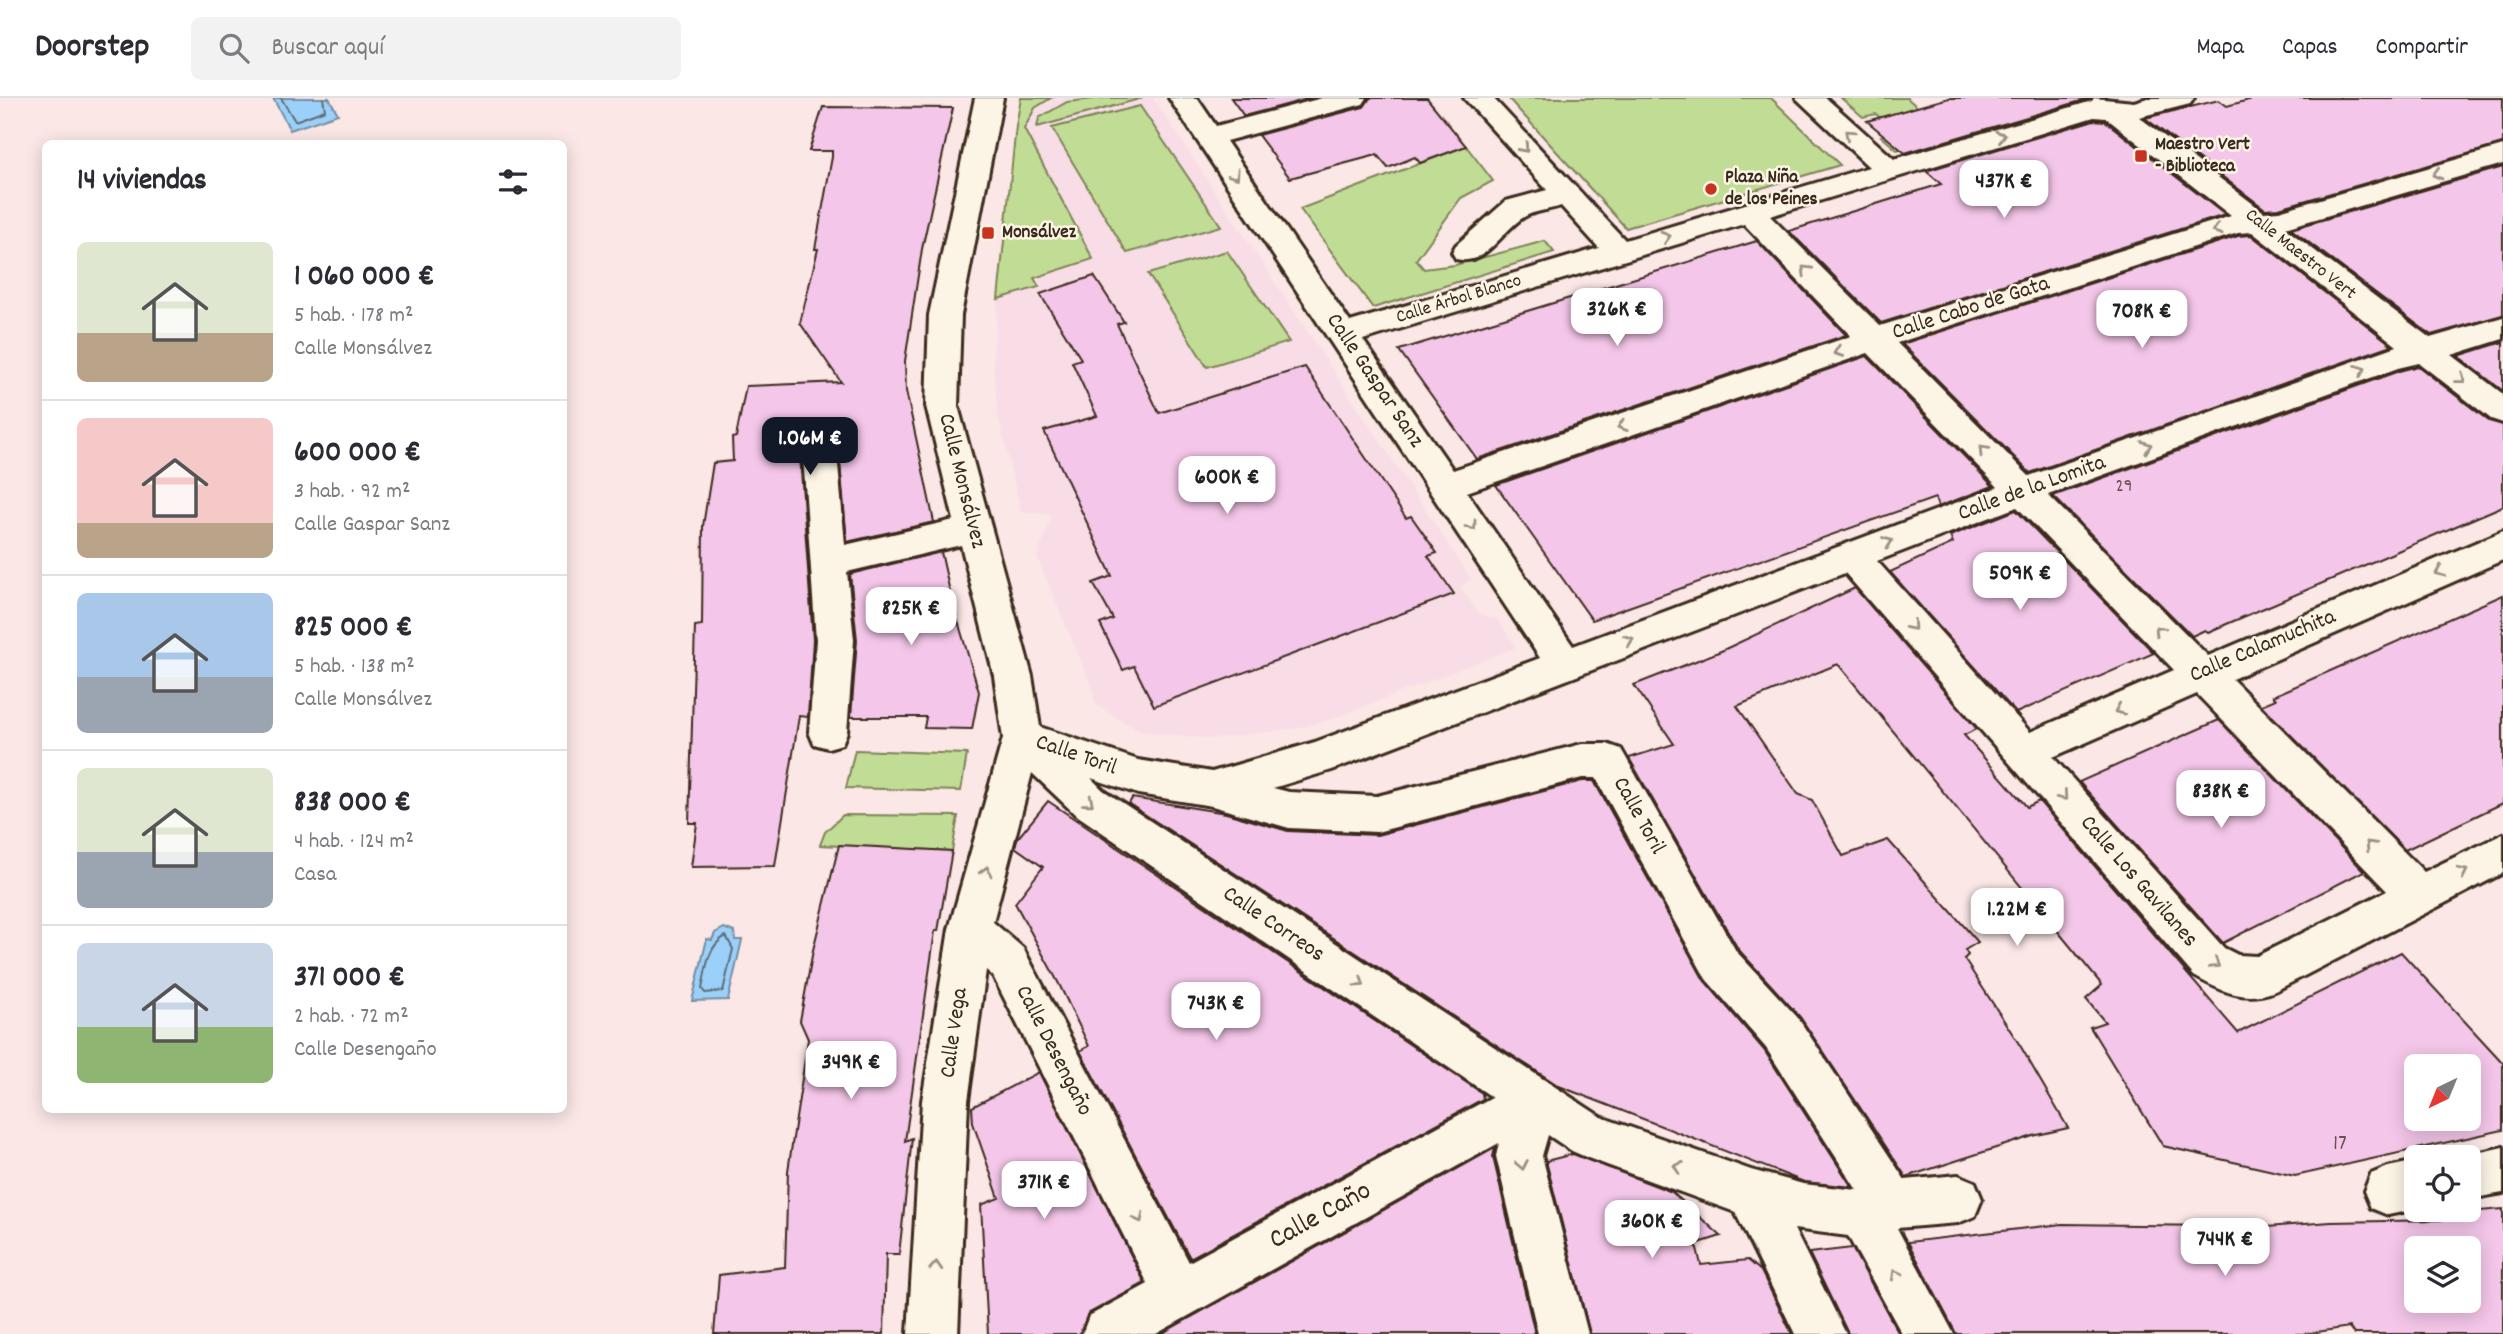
<!DOCTYPE html>
<html lang="es">
<head>
<meta charset="utf-8">
<style>
	body { margin:0; font-family:Dekko,sans-serif; background:#f2f2f3; color:#2b2b33; height:100vh; display:flex; flex-direction:column; font-size:26px; white-space:nowrap }
	* { box-sizing:border-box; margin:0 }
	p { font-size:23px; color:#7c7c81 }
	.icon { flex:none; width:38px; height:38px; fill:none; stroke:currentColor; stroke-width:2; stroke-linecap:round; stroke-linejoin:round }
	.map { position:relative; flex:1; overflow:hidden }
	.drawer { position:absolute; left:42px; top:42px; width:525px; height:973px; display:flex; flex-direction:column; background:#fff; border-radius:10px; box-shadow:0 4px 18px #0003 }
	.drawer>* { flex:none }
	.needle { width:46px; rotate:223deg }
	.fabs { position:absolute; left:2404px; top:956px; display:grid; gap:14px }
	.fabs a { display:grid; place-items:center; width:77px; height:77px; border-radius:10px; background:#fff; box-shadow:0 4px 18px #0003; font-size:35px }
	.price { position:absolute; translate:-50% -60px; padding:0 16px; border-radius:14px; background:#fff; color:#222; font-size:23px; line-height:46px; filter:drop-shadow(0 2px 4px #0008) }
	.price::after { content:''; position:absolute; left:50%; top:42px; width:21px; height:16px; margin-left:-10px; background:inherit; clip-path:polygon(0 0,100% 0,50% 100%) }
	.price.active { background:#111827; color:#fff }
	ul { padding:0; list-style:none }
	li { display:flex; align-items:center; gap:21px; height:175px; padding:0 35px }
	li+li { border-top:2px solid #e1e1e2 }
	li span { display:grid; place-items:center; flex:none; width:196px; height:140px; border-radius:10px; color:#555 }
	li>.icon { margin-inline-start:auto }
	span .icon { width:84px; height:84px; fill:#fffc; stroke-width:1 }
	li b { font-size:30px }
	h2 { display:flex; justify-content:space-between; align-items:center; height:84px; padding:0 35px; font-size:30px }
	header { display:flex; align-items:center; gap:42px; box-sizing:border-box; height:98px; padding:0 35px; background:#fff; border-bottom:2px solid #e1e1e2 }
	header strong { font-size:33px }
	nav { display:flex; gap:38px; margin-inline-start:auto; font-size:24px }
	.search { width:490px; height:63px; background:#f2f2f3; display:flex; align-items:center; gap:18px; box-sizing:border-box; padding:0 24px; border-radius:10px; color:#7c7c81; font-size:26px }
	.map>svg:first-child { display:block }
	.built { fill:#f8dde7 }
	.green { fill:#c1dc94; stroke:#7e8359; stroke-width:2 }
	.water { fill:#9ad0f9; stroke:#748ea1; stroke-width:2 }
	.lines { fill:none; stroke-linecap:round; stroke-linejoin:round }
	.shore { stroke:#616c76; stroke-width:2 }
	.building { fill:#f4c6e9; stroke:#3b2a1e; stroke-width:2; fill-rule:evenodd }
	.minor-casing { stroke:#3b2a1e; stroke-width:6 }
	.minor { fill:#fcf5e5; fill-rule:evenodd }
	.oneway { stroke:#9c9082 }
	.poi-dot { fill:#c8321e; stroke:#fcf5e5; stroke-width:2.5 }
	.labels { text-anchor:middle; dominant-baseline:central; stroke-width:5; stroke-linejoin:round; paint-order:stroke }
	.far-poi-label { font-size:19px; font-weight:bold; fill:#3b2a1e; stroke:#fcf5e5; text-anchor:start }
	.far-street-label { font-size:19px; fill:#3b2a1e; stroke:#fcf5e5 }
	.number-label { font-size:19px; fill:#695151 }
	.street-label { font-size:23px; fill:#3b2a1e; stroke:#fcf5e5 }
	.near-number-label { font-size:23px; fill:#695151 }
	.near-street-label { font-size:28px; fill:#3b2a1e; stroke:#fcf5e5 }
</style>
</head>
<body>
<header>
<strong>Doorstep</strong>
<div class="search"><svg class="icon" aria-label="search" viewBox="0 0 24 24"><circle cx="10" cy="10" r="6"/><path d="M15 15l6 6"/></svg>Buscar aquí</div>
<nav><a>Mapa</a><a>Capas</a><a>Compartir</a></nav>
</header>
<div class="map">
<svg width="2503" height="1236" viewBox="0 0 2503 1236">
	<rect width="100%" height="100%" fill="#fae7e6"/>
	<filter id="ink" filterUnits="userSpaceOnUse"><feTurbulence type="fractalNoise" baseFrequency=".0143" numOctaves="2"/><feDisplacementMap in="SourceGraphic" scale="14" xChannelSelector="R" yChannelSelector="G"/><feConvolveMatrix kernelMatrix="1 2 1 2 8 2 1 2 1" color-interpolation-filters="sRGB"/></filter>
	<g filter="url(#ink)">
		<polygon class="built" points="1021,0 1153,0 1471,481 1460,489 1479,516 1497,521 1516,549 1335,620 1298,630 1212,641 1139,633 1096,607 1092,589 1037,459 1052,417 1021,414 998,316 993,261 1002,145"/>
		<g class="green">
			<polygon points="1021,0 1051,0 1035,10 1024,31 1093,161 1034,180 1039,189 998,201 1016,28"/>
			<polygon points="1103,0 1143,0 1037,29 1039,20 1067,4"/>
			<polygon points="1508,0 1771,0 1840,67 1626,130"/>
			<polygon points="1841,0 1907,0 1944,32 2065,3 1897,52 1881,38 1895,33 1876,16 1863,19"/>
			<polygon points="1140,8 1221,128 1127,155 1052,30"/>
			<polygon points="1466,48 1493,83 1461,100 1416,162 1424,171 1455,167 1545,143 1554,154 1373,210 1300,111"/>
			<polygon points="1227,153 1289,244 1207,269 1148,176"/>
			<polygon points="855,652 967,656 961,693 846,690"/>
			<polygon points="843,717 958,718 952,753 820,747 825,734"/>
		</g>
		<g class="water">
			<polygon points="273,0 329,0 338,16 290,32"/>
			<polygon points="724,830 734,834 735,842 742,842 728,902 692,903 707,841 712,842 715,835"/>
		</g>
		<g class="lines">
			<g class="shore">
				<polyline points="281,0 295,23 325,12 323,0"/>
				<path d="M726 838 733 851 723 893 705 895 702 891C706 872 707 848 726 838Z"/>
			</g>
		</g>
		<g class="building">
			<polygon points="1231,0 1312,0 1244,18"/>
			<polygon points="1370,0 1427,0 1466,48 1420,65 1415,59 1388,70 1377,57 1290,80 1258,37 1364,9"/>
			<polygon points="1949,0 2091,0 1905,55 1867,23"/>
			<polygon points="2256,0 2503,0 2503,46 2279,110 2265,111 2145,20 2219,2 2227,8"/>
			<polygon points="823,9 953,10 922,151 905,263 906,293 934,424 847,444 838,342 832,331 818,328 805,333 799,343 813,542 808,619 799,618 775,768 691,769 697,725 689,725 695,528 702,527 703,428 713,365 733,363 732,340 736,339 746,288 841,284 800,225 818,151 815,151 832,59 832,53 809,53"/>
			<polygon points="2094,22 2105,23 2225,117 1881,225 1789,133 1941,86 1926,73"/>
			<polygon points="2503,69 2503,217 2431,237 2291,131"/>
			<polygon points="2251,137 2392,247 2030,375 1902,246 2238,138"/>
			<polygon points="1757,143 1846,237 1477,361 1399,252"/>
			<polygon points="1094,178 1124,224 1117,226 1159,315 1305,269 1406,420 1411,418 1437,455 1428,458 1454,496 1154,608 1134,568 1123,572 1100,526 1113,521 1093,485 1112,478 1044,333 1097,318 1072,264 1081,261 1040,196"/>
			<polygon points="2503,244 2503,293 2458,258"/>
			<polygon points="1867,258 1993,388 1938,409 1935,400 1592,522 1496,387"/>
			<polygon points="2418,268 2489,323 2503,327 2503,408 2208,534 2205,532 2192,538 2053,398 2399,273"/>
			<polygon points="2016,412 2154,555 2016,615 1890,474 1953,445 1950,438"/>
			<polygon points="941,454 952,503 979,594 972,631 924,630 926,619 851,619 857,542 850,476"/>
			<path d="M1855 490 1977 631 1964 637 2027 709 2039 703 2238 935 2401 854 2503 965V1032L2295 1078 2163 1048 2090 929 2105 924 2086 901 2102 887 1838 566 1737 608 1798 696 1812 702 1843 758 1888 742 1978 844 1965 852 1968 857 1964 861 2021 949 2068 1030 2033 1038 1906 1079 1800 919 1738 851 1629 660 1674 646 1634 587 1721 553ZM2417 968H2469V1020H2417Z"/>
			<polygon points="2503,497 2503,705 2405,752 2261,607 2276,601 2273,598"/>
			<polygon points="2219,622 2364,773 2223,845 2079,684"/>
			<polygon points="1582,683 1594,683 1704,882 1764,952 1852,1089 1804,1084 1559,988 1129,706 1132,700 1226,715 1288,733 1377,737"/>
			<polygon points="1048,703 1482,995 1483,1001 1190,1160 1080,953 1089,948 1059,886 1015,805 1043,769 1015,749 1017,741"/>
			<polygon points="839,747 952,753 938,833 935,833 905,1043 912,1040 899,1156 886,1156 884,1236 714,1236 719,1177 785,1169 788,1073 808,941 800,923 813,852"/>
			<polygon points="1039,974 1145,1185 1088,1216 1080,1236 988,1236 981,1107 999,1100 973,1025 972,1009"/>
			<polygon points="1495,1050 1493,1059 1535,1236 1161,1236"/>
			<polygon points="1573,1056 1672,1094 1721,1138 1696,1146 1701,1167 1748,1162 1761,1173 1792,1236 1590,1236 1546,1063"/>
			<path d="M2503 1111V1236H2354L2349 1229 2304 1236H1956L1908 1144 2062 1126 2213 1128 2214 1133 2331 1124 2442 1122 2443 1116ZM2417 1150H2469V1202H2417Z"/>
			<polygon points="1852,1150 1899,1236 1848,1236 1809,1155"/>
		</g>
		<g class="lines">
			<defs>
				<g id="minor">
					<path d="M975 0H1003L961 217 958 308 1032 578 1040 629 1138 662 1212 674 1315 644 1540 560 1169 0H1197L1216 28 1322 0H1367L1363 6 1226 43 1350 224 1599 150 1561 108C1550 112 1533 113 1524 119 1501 133 1486 169 1456 161L1452 154 1456 147 1506 103 1547 92 1464 0H1493L1625 142 1869 69 1796 0H1826L1894 61 2092 3 2094 0 2134 4 2148 0H2194L2190 6 2139 19 2264 114 2279 113 2503 48V66L2285 130 2430 240 2503 219V241L2452 257 2503 296V325L2491 321 2419 265 2398 270 2048 397 2208 558 2503 433V462L2232 581 2424 774 2503 736V775L2275 893C2245 905 2221 893 2194 878L1845 475 1332 672 1273 690 1289 694 1377 698 1582 646H1607L1621 651 1736 853 1798 920 1905 1082 1958 1077 1975 1084 1982 1101 1975 1118 1958 1125 1897 1130 1954 1236H1902L1848 1138 1794 1131 1846 1236H1795L1735 1114 1588 1060 1572 1053 1548 1037 1542 1058 1588 1236H1538L1496 1058 1499 1045 1156 1236H1082L1089 1218 1148 1186 993 878 986 872 968 1003 958 1236H908L922 1003 949 831 1003 640 994 578 961 447 847 474 854 542 847 634 842 646 828 650 814 646 809 634 816 542 802 343 807 334 819 331 831 334 836 343 845 447 954 422 926 308 929 217ZM2094 19 2106 20 2231 118 1880 228 1770 118ZM1744 126 1851 238 1453 372 1363 242ZM2252 134 2397 248 2029 378 1897 245 2238 135ZM1868 255 1998 389 1573 548 1467 394ZM2017 409 2174 572 2030 634 1877 463ZM2197 596 2387 793 2257 858 2238 857 2224 850 2053 659ZM1032 675 1075 716 1492 999 1189 1164 1023 850 993 824ZM1091 680 1138 696 1212 708 1289 730 1377 734 1582 680H1596L1706 881 1766 950 1857 1092 1803 1086 1751 1072 1601 1019 1103 692Z"/>
					<polygon points="2503,1049 2503,1095 2469,1101 2469,1059 2459,1059"/>
					<polygon points="2417,1063 2417,1111 2388,1117 2371,1110 2364,1093 2371,1076 2388,1069"/>
				</g>
			</defs>
			<use href="#minor" class="minor-casing"/>
			<use href="#minor" class="minor"/>
		</g>
		<defs><path id="oneway-chevron" d="M-2-3.5L2.5 0L-2 3.5" fill="none" stroke-width="1.6" stroke-linecap="round" stroke-linejoin="round" transform="scale(1.75)"/></defs>
		<g class="oneway">
			<use href="#oneway-chevron" transform="translate(1849 36) rotate(-138)"/>
			<use href="#oneway-chevron" transform="translate(2001 38) rotate(-17)"/>
			<use href="#oneway-chevron" transform="translate(1524 50) rotate(48)"/>
			<use href="#oneway-chevron" transform="translate(2437 76) rotate(164)"/>
			<use href="#oneway-chevron" transform="translate(1235 77) rotate(56)"/>
			<use href="#oneway-chevron" transform="translate(2217 132) rotate(162)"/>
			<use href="#oneway-chevron" transform="translate(1666 139) rotate(-17)"/>
			<use href="#oneway-chevron" transform="translate(1806 172) rotate(-135)"/>
			<use href="#oneway-chevron" transform="translate(1838 254) rotate(161)"/>
			<use href="#oneway-chevron" transform="translate(2361 272) rotate(-20)"/>
			<use href="#oneway-chevron" transform="translate(2461 281) rotate(38)"/>
			<use href="#oneway-chevron" transform="translate(1622 328) rotate(161)"/>
			<use href="#oneway-chevron" transform="translate(2147 348) rotate(-20)"/>
			<use href="#oneway-chevron" transform="translate(1983 352) rotate(-134)"/>
			<use href="#oneway-chevron" transform="translate(1472 428) rotate(56)"/>
			<use href="#oneway-chevron" transform="translate(1888 444) rotate(-21)"/>
			<use href="#oneway-chevron" transform="translate(2440 474) rotate(157)"/>
			<use href="#oneway-chevron" transform="translate(1912 528) rotate(49)"/>
			<use href="#oneway-chevron" transform="translate(2159 532) rotate(-134)"/>
			<use href="#oneway-chevron" transform="translate(1629 542) rotate(-21)"/>
			<use href="#oneway-chevron" transform="translate(2119 612) rotate(156)"/>
			<use href="#oneway-chevron" transform="translate(2063 698) rotate(49)"/>
			<use href="#oneway-chevron" transform="translate(1089 704) rotate(39)"/>
			<use href="#oneway-chevron" transform="translate(2370 747) rotate(-134)"/>
			<use href="#oneway-chevron" transform="translate(986 773) rotate(-75)"/>
			<use href="#oneway-chevron" transform="translate(2463 774) rotate(-26)"/>
			<use href="#oneway-chevron" transform="translate(2215 866) rotate(33)"/>
			<use href="#oneway-chevron" transform="translate(1360 885) rotate(34)"/>
			<use href="#oneway-chevron" transform="translate(1522 1067) rotate(79)"/>
			<use href="#oneway-chevron" transform="translate(1678 1069) rotate(-160)"/>
			<use href="#oneway-chevron" transform="translate(1139 1120) rotate(63)"/>
			<use href="#oneway-chevron" transform="translate(936 1168) rotate(-87)"/>
			<use href="#oneway-chevron" transform="translate(1896 1176) rotate(-119)"/>
		</g>
	</g>
	<g class="poi-dot">
		<rect x="2134" y="51" width="14" height="14" rx="3.5"/>
		<circle cx="1711" cy="91" r="7"/>
		<rect x="981" y="128" width="14" height="14" rx="3.5"/>
	</g>
	<g class="labels">
		<g class="far-poi-label">
			<text x="2155" y="47">Maestro Vert<tspan x="2155" dy="22">- Biblioteca</tspan></text>
			<text x="1725" y="80">Plaza Niña<tspan x="1725" dy="22">de los Peines</tspan></text>
			<text x="1002" y="135">Monsálvez</text>
		</g>
		<g class="far-street-label">
			<text transform="translate(2300 157) rotate(38)">Calle Maestro Vert</text>
			<text transform="translate(1459 202) rotate(-17)">Calle Árbol Blanco</text>
		</g>
		<g class="number-label">
			<text x="2124" y="389">29</text>
		</g>
		<g class="street-label">
			<text transform="translate(1971 211) rotate(-18)">Calle Cabo de Gata</text>
			<text transform="translate(1374 283) rotate(56)">Calle Gaspar Sanz</text>
			<text transform="translate(961 383) rotate(76)">Calle Monsálvez</text>
			<text transform="translate(2032 391) rotate(-20)">Calle de la Lomita</text>
			<text transform="translate(2263 549) rotate(-23)">Calle Calamuchita</text>
			<text transform="translate(1076 658) rotate(19)">Calle Toril</text>
			<text transform="translate(1638 718) rotate(61)">Calle Toril</text>
			<text transform="translate(2138 784) rotate(49)">Calle Los Gavilanes</text>
			<text transform="translate(1273 827) rotate(34)">Calle Correos</text>
			<text transform="translate(955 935) rotate(-82)">Calle Vega</text>
			<text transform="translate(1053 953) rotate(63)">Calle Desengaño</text>
		</g>
		<g class="near-number-label">
			<text x="2340" y="1046">17</text>
		</g>
		<g class="near-street-label">
			<text transform="translate(1321 1119) rotate(-29)">Calle Caño</text>
		</g>
	</g>
</svg>
<div class="fabs">
<a><svg class="needle" viewBox="-14 -14 28 28"><path d="M0-13l5 13h-10z" fill="#e53935"/><path d="M0 13l5-13h-10z" fill="#7c7c81"/></svg></a>
<a><svg class="icon" aria-label="locate" viewBox="0 0 24 24"><circle cx="12" cy="12" r="6"/><path d="M12 2v4M12 18v4M2 12h4M18 12h4"/></svg></a>
<a><svg class="icon" aria-label="layers" viewBox="0 0 24 24"><path d="M12 4l9 5-9 5-9-5zM3 14l9 5 9-5"/></svg></a>
</div>
<b class="price" style="left:2004px;top:122px">437K €</b>
<b class="price" style="left:1617px;top:250px">326K €</b>
<b class="price" style="left:2142px;top:252px">708K €</b>
<b class="price active" style="left:810px;top:379px">1.06M €</b>
<b class="price" style="left:1227px;top:418px">600K €</b>
<b class="price" style="left:2020px;top:514px">509K €</b>
<b class="price" style="left:911px;top:549px">825K €</b>
<b class="price" style="left:2221px;top:732px">838K €</b>
<b class="price" style="left:2017px;top:850px">1.22M €</b>
<b class="price" style="left:1216px;top:944px">743K €</b>
<b class="price" style="left:851px;top:1003px">349K €</b>
<b class="price" style="left:1044px;top:1123px">371K €</b>
<b class="price" style="left:1652px;top:1162px">360K €</b>
<b class="price" style="left:2225px;top:1180px">744K €</b>
<section class="drawer">
<h2>14 viviendas<svg class="icon" aria-label="filters" viewBox="0 0 24 24"><path d="M4 7h16M4 17h16"/><circle cx="9" cy="7" r="2"/><circle cx="15" cy="17" r="2"/></svg></h2>
<ul>
<li><span style="background:linear-gradient(#dfe7d0 65%,#b9a48a 0)"><svg class="icon" aria-label="home" viewBox="0 0 24 24"><path d="M3 11l9-7 9 7M6 9v11h12V9"/></svg></span><div><b>1 060 000 €</b><p>5 hab. · 178 m²</p><p>Calle Monsálvez</p></div></li>
<li><span style="background:linear-gradient(#f6c9c9 75%,#b9a48a 0)"><svg class="icon" aria-label="home" viewBox="0 0 24 24"><path d="M3 11l9-7 9 7M6 9v11h12V9"/></svg></span><div><b>600 000 €</b><p>3 hab. · 92 m²</p><p>Calle Gaspar Sanz</p></div></li>
<li><span style="background:linear-gradient(#a9c7e8 60%,#9aa5b1 0)"><svg class="icon" aria-label="home" viewBox="0 0 24 24"><path d="M3 11l9-7 9 7M6 9v11h12V9"/></svg></span><div><b>825 000 €</b><p>5 hab. · 138 m²</p><p>Calle Monsálvez</p></div></li>
<li><span style="background:linear-gradient(#dfe7d0 60%,#9aa5b1 0)"><svg class="icon" aria-label="home" viewBox="0 0 24 24"><path d="M3 11l9-7 9 7M6 9v11h12V9"/></svg></span><div><b>838 000 €</b><p>4 hab. · 124 m²</p><p>Casa</p></div></li>
<li><span style="background:linear-gradient(#c9d6e8 60%,#8fb573 0)"><svg class="icon" aria-label="home" viewBox="0 0 24 24"><path d="M3 11l9-7 9 7M6 9v11h12V9"/></svg></span><div><b>371 000 €</b><p>2 hab. · 72 m²</p><p>Calle Desengaño</p></div></li>
</ul>
</section>
</div>
</body>
</html>
